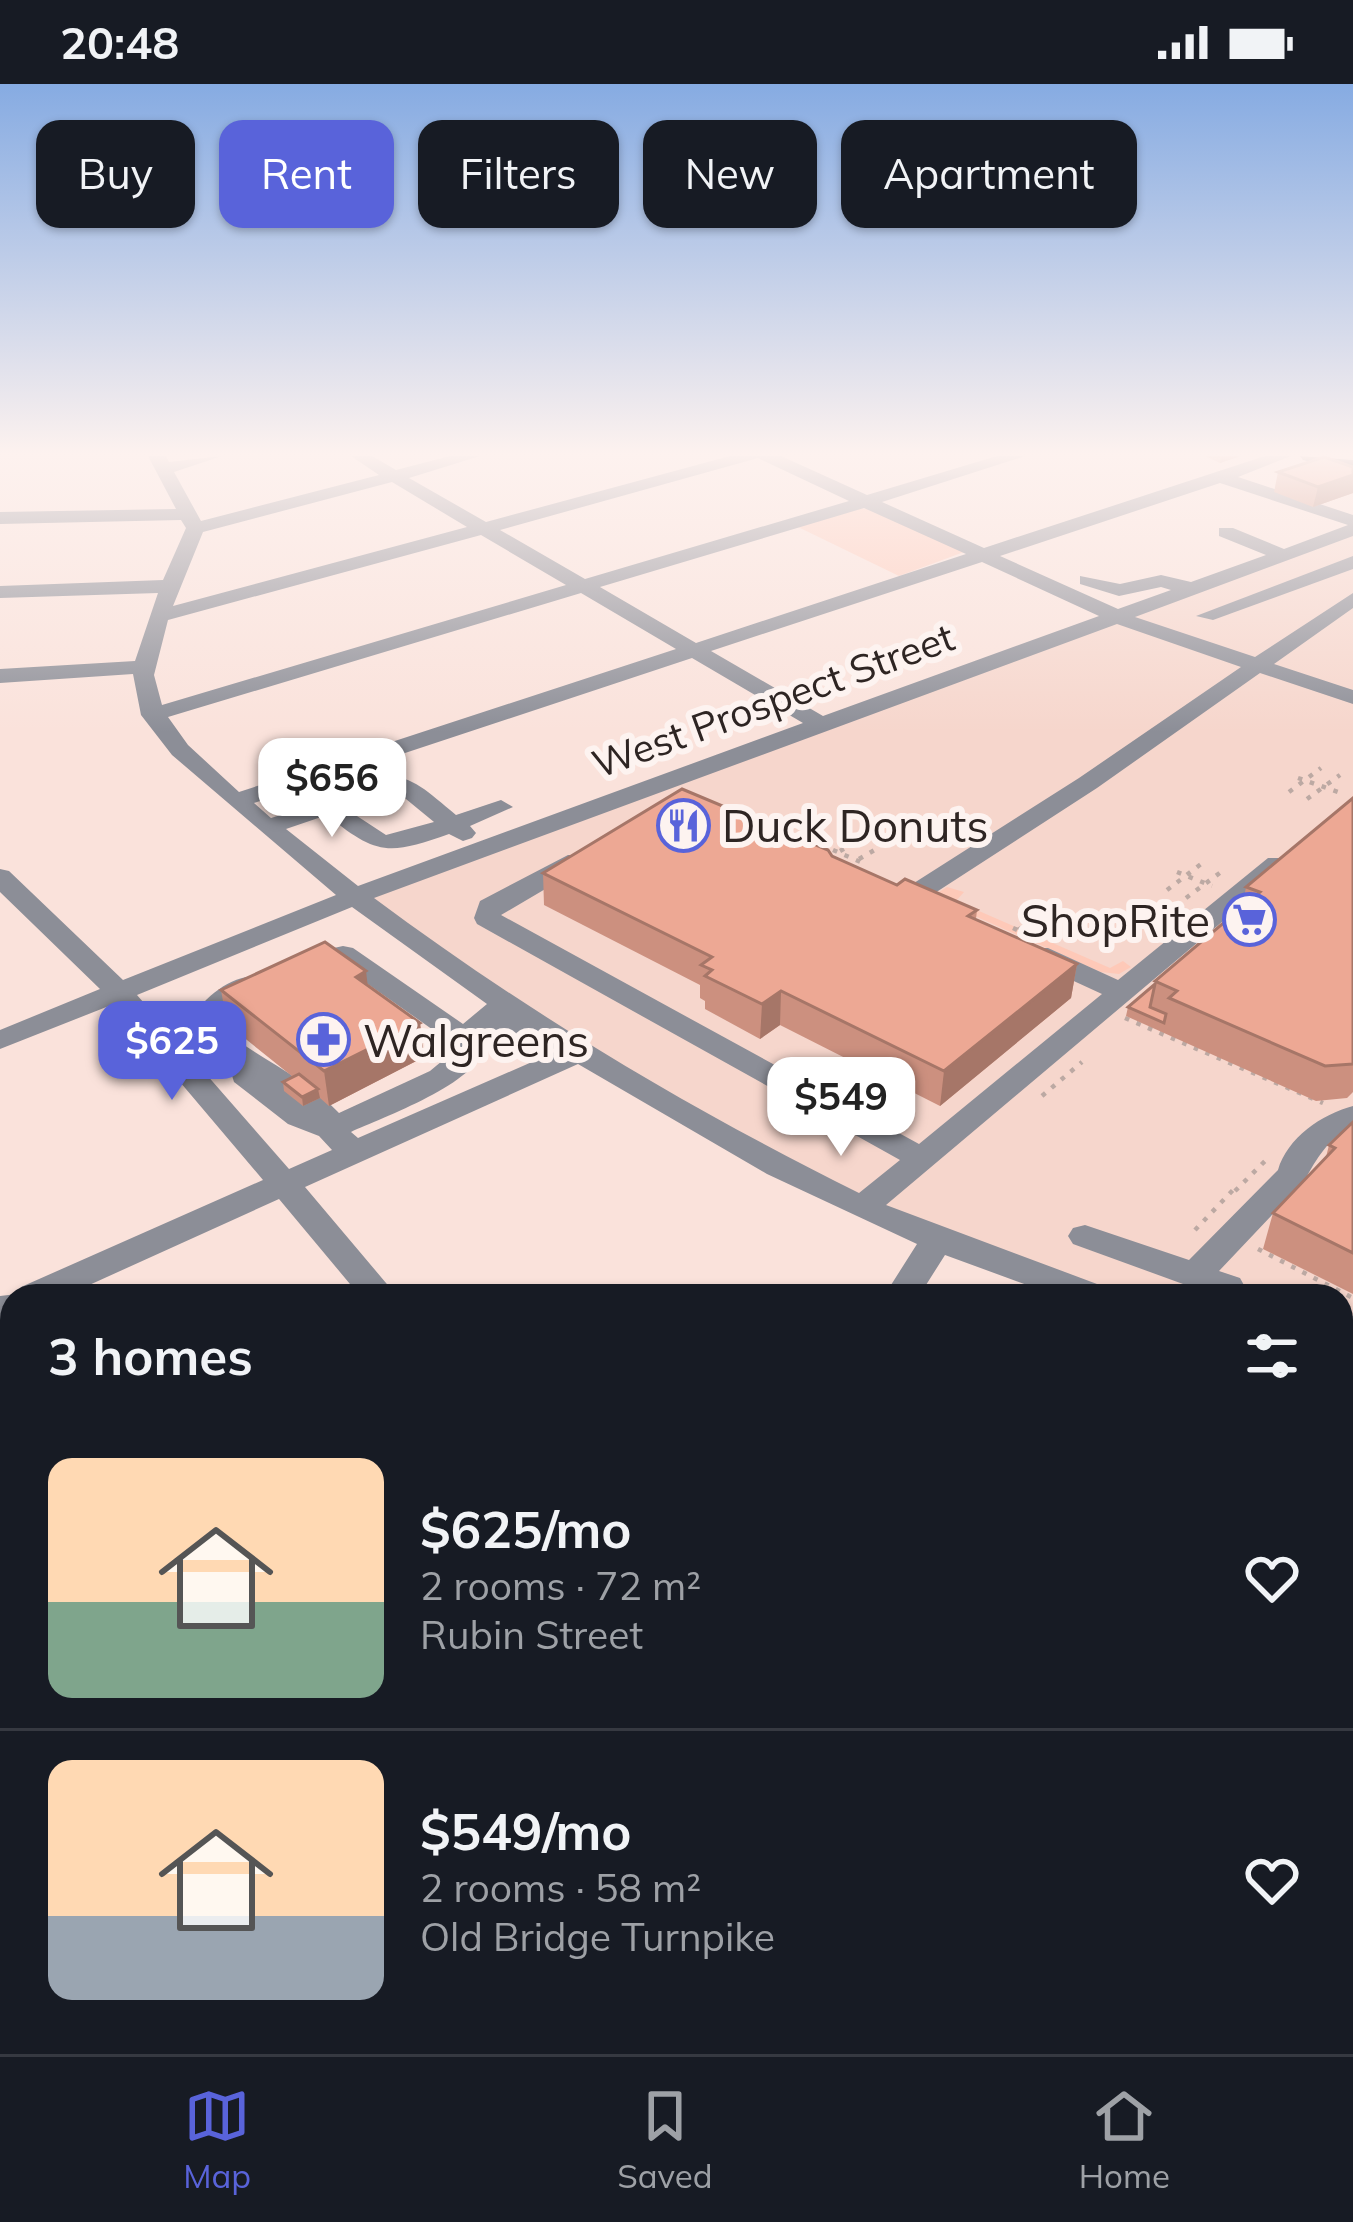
<!DOCTYPE html>
<html lang="en">
<head>
<meta charset="utf-8">
<style>
	body { margin:0; font-family:Mulish,sans-serif; background:#20242c; color:#f1f3f6; height:100vh; display:flex; flex-direction:column; font-size:45px; white-space:nowrap }
	* { box-sizing:border-box; margin:0 }
	p { font-size:39px; color:#9ea1a6 }
	.icon { flex:none; width:66px; height:66px; fill:none; stroke:currentColor; stroke-width:2; stroke-linecap:round; stroke-linejoin:round }
	.map { position:relative; flex:1; overflow:hidden }
	.drawer { position:absolute; left:0px; top:1200px; width:1353px; height:771px; display:flex; flex-direction:column; background:#171b24; border-radius:36px 36px 0 0; box-shadow:0 3px 9px #0004 }
	.drawer>* { flex:none }
	.top-card { position:absolute; left:36px; top:36px; width:1281px; height:108px; display:flex; gap:24px }
	.price { position:absolute; translate:-50% -102px; padding:0 27px; border-radius:24px; background:#fff; color:#222; font-size:39px; line-height:78px; filter:drop-shadow(0 3px 6px #0008) }
	.price::after { content:''; position:absolute; left:50%; top:72px; width:36px; height:27px; margin-left:-18px; background:inherit; clip-path:polygon(0 0,100% 0,50% 100%) }
	.price.on { background:#5963da; color:#fff }
	ul { padding:0; list-style:none }
	li { display:flex; align-items:center; gap:36px; height:300px; padding:0 48px }
	li+li { border-top:3px solid #363941 }
	li span { display:grid; place-items:center; flex:none; width:336px; height:240px; border-radius:24px; color:#555 }
	li>.icon { margin-inline-start:auto }
	span .icon { width:144px; height:144px; fill:#fffc; stroke-width:1 }
	li b { font-size:51px }
	h2 { display:flex; justify-content:space-between; align-items:center; height:144px; padding:0 48px; font-size:51px }
	.chip { padding:0 42px; border-radius:24px; background:#171b24; box-shadow:0 3px 9px #0004; font-size:42px; line-height:108px }
	.chip.on { background:#5963da; color:#fff }
	.status { display:flex; justify-content:space-between; align-items:center; height:84px; padding:0 60px; background:#171b24; direction:ltr }
	.status svg { height:33px; fill:currentColor }
	.dock { display:flex; justify-content:space-around; align-items:center; height:168px; border-top:3px solid #363941; background:#171b24; font-size:33px; color:#9ea1a6 }
	.dock a { display:grid; justify-items:center; gap:6px }
	.dock .on { color:#5963da }
	.map>svg:first-child { display:block }
	.built { fill:#f6d6cc }
	.green { fill:#fec9b8 }
	.lines { fill:none; stroke-linecap:round; stroke-linejoin:round }
	.minor-tunnel { stroke:#d1bcb6; stroke-width:26; stroke-dasharray:26 14; stroke-linecap:butt }
	.path { stroke:#bca9a3; stroke-width:4.5; stroke-dasharray:4.5 8; stroke-linecap:butt }
	.minor { fill:#8c8e97; fill-rule:evenodd }
	.highway { fill:#2a2d3d; fill-rule:evenodd }
	.wall { fill:#cc907f }
	.shaded-wall { fill:#a67668 }
	.building { fill:#eda894; stroke:#a67668; stroke-width:3 }
	.labels { text-anchor:middle; dominant-baseline:central; stroke-width:12; stroke-linejoin:round; paint-order:stroke }
	.far-street-label { font-size:39px; fill:#2e2523; stroke:#fdf3f0 }
	.poi-label { font-size:45px; fill:#2e2523; stroke:#fdf3f0; text-anchor:start }
</style>
</head>
<body>
<div class="status"><b>20:48</b><svg viewBox="0 0 49 12"><path d="M0 12V9h3v3zM5 12V6h3v6zM10 12V3h3v9zM15 12V0h3v12zM26 1h20v11H26zM47 4h2v5h-2z"/></svg></div>
<div class="map">
<svg width="1353" height="1970" viewBox="0 0 1353 1970">
	<rect width="100%" height="100%" fill="#fae2db"/>
	<polygon class="built" points="1353,446 1353,1304 1341,1300 1341,1212 1093,1212 754,1070 355,812"/>
	<g class="green">
		<polygon points="859,424 869,425 964,468 899,492 798,443"/>
		<polygon points="947,803 964,808 956,817 1110,884 1123,877 1131,883 1119,890 1101,888 941,817 939,808"/>
		<polygon points="12,1221 12,1959 319,1959 325,1970 0,1970 0,1227"/>
	</g>
	<g class="lines">
		<polyline class="minor-tunnel" points="347,707 367,701"/>
		<g class="path">
			<polyline points="1298,694 1341,709"/>
			<polyline points="1289,708 1321,684"/>
			<polyline points="1307,715 1340,691"/>
			<polyline points="833,766 863,779"/>
			<polyline points="840,767 861,755"/>
			<polyline points="859,775 880,763"/>
			<polyline points="1177,788 1212,802"/>
			<polyline points="1167,806 1205,777"/>
			<polyline points="1186,814 1225,785"/>
			<polyline points="1013,844 1028,851"/>
			<polyline points="1018,846 1039,832"/>
			<polyline points="1041,852 1058,840"/>
			<polyline points="1125,934 1323,1019"/>
			<polyline points="1042,1012 1082,978"/>
			<polyline points="1235,1107 1268,1074"/>
			<polyline points="1195,1146 1233,1106"/>
			<polyline points="1258,1165 1353,1214"/>
		</g>
		<g class="minor">
			<path d="M148 372H166L169 378 222 372 174 388 201 437 379 391 351 372H372L396 386 450 372H480L409 394 486 438 730 372H781L867 411 997 372H1025L882 418 984 464 1265 372H1291L1238 393 1353 431V452L1135 533 1255 573 1353 509V524L1274 580 1353 606V620L1260 589 1097 704 921 818H903L899 812 903 806 1079 694 1241 583 1117 540 374 814C527 928 686 1023 859 1109L900 1076 477 840 474 834 480 817 568 771H586L590 776 586 781 501 831 919 1060 1102 910 1028 876 1024 870 1028 864H1048L1118 896 1268 774H1286L1290 779 1286 784 886 1121 1105 1203 1110 1212H1057L945 1171 919 1212H884L917 1160 767 1090 578 980 305 1103 397 1212H360L279 1115 65 1212H12V1236L0 1240V1212L17 1210 21 1203 263 1096 114 920 0 965V946L100 905 0 808V785L9 787 123 896 336 811 172 671 141 631 133 590 0 599V585L135 577 158 509 0 514V502L163 496 186 444 181 436 0 440V428L176 425ZM758 374 849 417 585 495 500 446ZM392 398 467 443 173 522 203 448ZM1220 399 1348 441 1284 465 1233 444H1219V452L1266 471 1191 498 1161 491 1120 500 1080 492V500L1119 512 1161 503 1171 506 1118 525 1000 472ZM864 424 966 470 696 559 600 503ZM481 451 566 501 162 621 154 591 168 536ZM982 478 1099 532 823 632 711 567ZM581 509 676 565 239 708 188 661 168 633ZM692 574 803 639 358 802 286 745 327 731C377 772 389 771 449 750L463 757 472 754 476 749 470 742 513 723 501 716 456 731C419 701 407 684 358 696L355 701 367 708 395 706 434 738 386 751 331 715 271 734 254 719ZM352 823 487 920 463 940 353 864 343 862 297 872 293 878 307 886 338 879 453 960 454 967 430 987 339 1029C304 992 258 975 220 943L227 923 268 905 272 899 268 893C236 886 205 912 190 936L196 952 229 982 234 998 288 1040 319 1052 332 1066 289 1085 137 911ZM528 948 557 967 358 1054 351 1048C381 1034 485 997 482 961Z"/>
			<polygon points="1353,472 1353,485 1213,536 1196,532"/>
			<path d="M1353 1022V1043C1330 1051 1315 1077 1305 1096L1219 1187 1240 1194 1245 1203 1240 1212H1216L1073 1160 1068 1152 1073 1144 1085 1141 1189 1176 1278 1086C1287 1054 1322 1030 1353 1022Z"/>
			<polygon points="1341,1228 1353,1232 1353,1258 1341,1254"/>
			<polygon points="1341,1286 1353,1290 1353,1318 1341,1314"/>
			<polygon points="858,1959 918,1959 913,1970 854,1970"/>
		</g>
		<polygon class="highway" points="1300,372 1353,376 1353,388 1303,376"/>
	</g>
	<g class="wall">
		<polygon points="1205,372 1239,372 1220,379"/>
		<polygon points="1353,383 1353,409 1313,423 1274,408 1278,388"/>
		<polygon points="1353,714 1353,1008 1347,1014 1316,1017 1126,932 1128,923 1242,824 1246,803"/>
		<polygon points="832,772 897,801 977,826 976,835 1077,880 1071,914 940,1022 780,941 760,955 705,925 705,917 700,914 700,901 544,821 543,789"/>
		<polygon points="368,902 420,939 424,973 329,1022 320,1014 303,1022 284,1007 283,998 293,993 227,940 221,906"/>
		<polygon points="1353,1038 1353,1210 1263,1165 1273,1129 1326,1073 1329,1061"/>
	</g>
	<g class="shaded-wall">
		<polygon points="1239,372 1238,373 1220,379 1221,373"/>
		<polygon points="1353,391 1353,409 1313,423 1318,403"/>
		<polygon points="1077,880 1071,914 940,1022 944,987"/>
		<polygon points="366,887 370,921 356,893"/>
		<polygon points="781,907 780,941 760,955 762,920"/>
		<polygon points="420,939 424,973 329,1022 324,987"/>
		<polygon points="318,1005 320,1014 303,1022 302,1013"/>
	</g>
	<g class="building">
		<polygon points="1324,373 1353,383 1353,391 1318,403 1278,388"/>
		<polygon points="682,705 828,766 832,772 897,801 905,795 977,826 968,832 1077,880 944,987 781,907 762,920 705,892 712,886 701,881 712,873 543,789"/>
		<polygon points="1353,714 1353,980 1325,982 1169,914 1177,907 1155,897 1260,808 1246,803"/>
		<polygon points="325,858 366,887 356,893 420,939 324,987 221,906"/>
		<polygon points="1155,900 1150,923 1166,930 1164,939 1128,923"/>
		<polygon points="299,990 318,1005 302,1013 283,998"/>
		<polygon points="1353,1038 1353,1169 1273,1129 1335,1064 1329,1061"/>
	</g>
	<linearGradient id="sky" x2="0" y2="1"><stop stop-color="#86abe2"/><stop offset="0.57" stop-color="#fdf2ef"/><stop offset="1" stop-color="#fdf2ef" stop-opacity="0"/></linearGradient>
	<rect width="1353" height="648" fill="url(#sky)"/>
	<defs>
		<symbol id="restaurant-ring" viewBox="-11 -11 22 22"><circle r="9.5" fill="#fdf3f0" stroke="#5963da" stroke-width="1.5"/><path d="M-5-6h1v4h1v-4h1v4h1v-4h1v5L-1.5 .5V6h-2V.5L-5-1ZM5-6V6H3V1.5H1.5Q1.5-4 5-6Z" fill="#5963da"/></symbol>
		<symbol id="supermarket-ring" viewBox="-11 -11 22 22"><circle r="9.5" fill="#fdf3f0" stroke="#5963da" stroke-width="1.5"/><path d="M-6-5.5h2.5l.6 2H6L4.5 2H-2.5L-4.4-4H-6ZM-1.5 3.2a1.3 1.3 0 1 0 .1 0ZM3 3.2a1.3 1.3 0 1 0 .1 0Z" fill="#5963da"/></symbol>
		<symbol id="pharmacy-ring" viewBox="-11 -11 22 22"><circle r="9.5" fill="#fdf3f0" stroke="#5963da" stroke-width="1.5"/><path d="M-2-6h4v4h4v4h-4v4h-4v-4h-4v-4h4Z" fill="#5963da"/></symbol>
	</defs>
	<g fill-rule="evenodd">
		<use href="#restaurant-ring" x="654" y="712" width="59" height="59"/>
		<use href="#supermarket-ring" x="1220" y="806" width="59" height="59"/>
		<use href="#pharmacy-ring" x="294" y="926" width="59" height="59"/>
	</g>
	<g class="labels">
		<g class="far-street-label">
			<text transform="translate(773 616) rotate(-20)">West Prospect Street</text>
		</g>
		<g class="poi-label">
			<text x="722" y="741">Duck Donuts</text>
			<text x="1210" y="836" text-anchor="end">ShopRite</text>
			<text x="363" y="956">Walgreens</text>
		</g>
	</g>
</svg>
<b class="price" style="left:332px;top:756px">$656</b>
<b class="price on" style="left:172px;top:1019px">$625</b>
<b class="price" style="left:841px;top:1075px">$549</b>
<div class="top-card">
<a class="chip">Buy</a>
<a class="chip on">Rent</a>
<a class="chip">Filters</a>
<a class="chip">New</a>
<a class="chip">Apartment</a>
</div>
<section class="drawer">
<h2>3 homes<svg class="icon" aria-label="filters" viewBox="0 0 24 24"><path d="M4 7h16M4 17h16"/><circle cx="9" cy="7" r="2"/><circle cx="15" cy="17" r="2"/></svg></h2>
<ul>
<li><span style="background:linear-gradient(#ffd9b3 60%,#7fa58c 0)"><svg class="icon" aria-label="home" viewBox="0 0 24 24"><path d="M3 11l9-7 9 7M6 9v11h12V9"/></svg></span><div><b>$625/mo</b><p>2 rooms · 72 m²</p><p>Rubin Street</p></div><svg class="icon" aria-label="heart" viewBox="0 0 24 24"><path d="M12 20l-8-8c-3-5 5-10 8-4 3-6 11-1 8 4z"/></svg></li>
<li><span style="background:linear-gradient(#ffd9b3 65%,#9aa5b1 0)"><svg class="icon" aria-label="home" viewBox="0 0 24 24"><path d="M3 11l9-7 9 7M6 9v11h12V9"/></svg></span><div><b>$549/mo</b><p>2 rooms · 58 m²</p><p>Old Bridge Turnpike</p></div><svg class="icon" aria-label="heart" viewBox="0 0 24 24"><path d="M12 20l-8-8c-3-5 5-10 8-4 3-6 11-1 8 4z"/></svg></li>
</ul>
</section>
</div>
<nav class="dock">
<a class="on"><svg class="icon" aria-label="map" viewBox="0 0 24 24"><path d="M3 6l6-2 6 2 6-2v14l-6 2-6-2-6 2zM9 4v14M15 6v14"/></svg>Map</a>
<a><svg class="icon" aria-label="saved" viewBox="0 0 24 24"><path d="M7 4h10v16l-5-4-5 4z"/></svg>Saved</a>
<a><svg class="icon" aria-label="home" viewBox="0 0 24 24"><path d="M3 11l9-7 9 7M6 9v11h12V9"/></svg>Home</a>
</nav>
</body>
</html>
